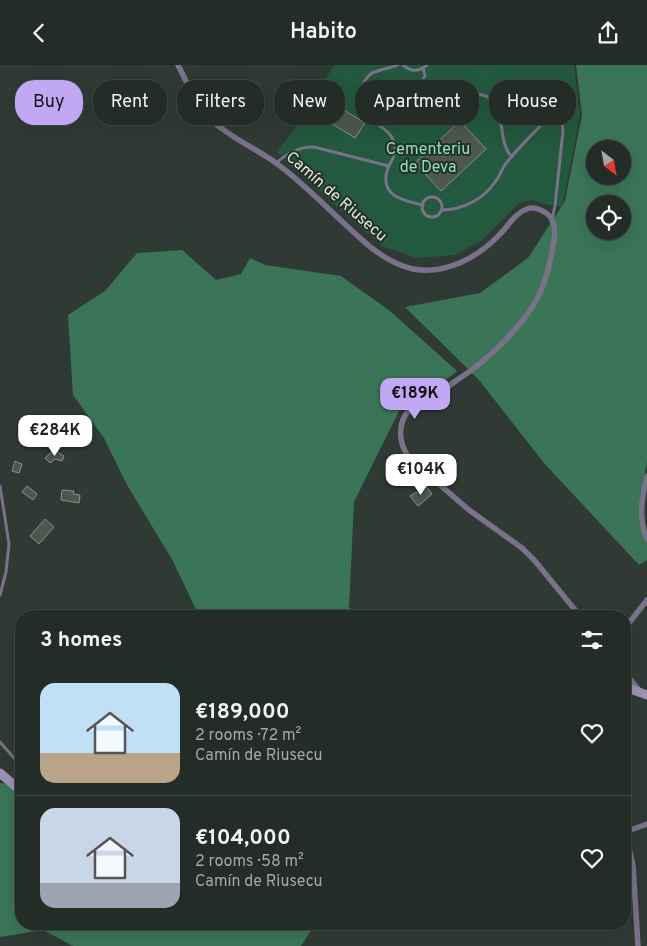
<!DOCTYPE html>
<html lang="en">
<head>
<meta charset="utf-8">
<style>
	body { margin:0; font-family:Overpass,sans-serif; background:#2c342f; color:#f1f3f6; height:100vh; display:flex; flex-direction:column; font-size:19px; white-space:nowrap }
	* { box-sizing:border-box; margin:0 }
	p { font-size:16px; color:#a3a7a7 }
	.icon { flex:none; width:28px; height:28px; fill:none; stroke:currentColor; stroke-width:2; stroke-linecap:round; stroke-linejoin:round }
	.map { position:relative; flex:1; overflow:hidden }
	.sheet { position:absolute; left:15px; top:545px; width:616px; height:320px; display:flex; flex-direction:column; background:#242c27; border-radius:20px; box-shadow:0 5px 20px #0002,0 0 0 1px #414844 }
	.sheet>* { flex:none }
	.top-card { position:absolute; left:15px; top:15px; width:618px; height:45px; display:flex; gap:10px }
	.needle { width:32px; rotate:149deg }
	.controls { position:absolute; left:586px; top:75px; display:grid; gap:10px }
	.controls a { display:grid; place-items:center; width:45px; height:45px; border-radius:50%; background:#242c27; box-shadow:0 5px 20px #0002,0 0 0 1px #414844; font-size:25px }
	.price { position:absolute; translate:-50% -42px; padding:0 11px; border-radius:10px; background:#fff; color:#222; font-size:16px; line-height:32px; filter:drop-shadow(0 1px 2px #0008) }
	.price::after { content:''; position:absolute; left:50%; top:30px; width:15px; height:11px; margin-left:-8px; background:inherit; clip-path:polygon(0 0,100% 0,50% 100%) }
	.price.selected { background:#c0a8f3; color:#111 }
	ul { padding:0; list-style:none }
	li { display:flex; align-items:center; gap:15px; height:125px; padding:0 25px }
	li+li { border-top:1px solid #414844 }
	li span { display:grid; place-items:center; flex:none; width:140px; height:100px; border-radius:15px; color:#555 }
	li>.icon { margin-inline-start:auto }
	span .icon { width:60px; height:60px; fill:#fffc; stroke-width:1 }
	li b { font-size:21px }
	h2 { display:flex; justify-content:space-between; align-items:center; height:60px; padding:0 25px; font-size:21px }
	.pill { padding:0 18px; border-radius:20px; background:#242c27; box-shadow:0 5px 20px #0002,0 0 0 1px #414844; font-size:18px; line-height:45px }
	.pill.selected { background:#c0a8f3; color:#111 }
	header { display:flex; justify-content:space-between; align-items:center; height:65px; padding:0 25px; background:#242c27; font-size:22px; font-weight:600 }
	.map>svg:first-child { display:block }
	.green { fill:#23593e }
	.forest { fill:#3b7557; fill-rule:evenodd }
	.building { fill:#4c5750; stroke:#85918a }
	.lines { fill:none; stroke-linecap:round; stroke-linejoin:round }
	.lane { stroke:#797289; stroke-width:3 }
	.street { stroke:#797289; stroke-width:5.5 }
	.secondary { stroke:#9e93b7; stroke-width:9 }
	.labels { text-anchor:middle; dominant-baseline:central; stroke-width:4; stroke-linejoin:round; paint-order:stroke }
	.park-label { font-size:16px; fill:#8ce3b4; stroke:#26302a }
	.street-label { font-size:16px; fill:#e0e6e2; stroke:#26302a }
</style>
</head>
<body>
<header><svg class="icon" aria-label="back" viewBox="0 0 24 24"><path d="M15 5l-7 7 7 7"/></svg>Habito<svg class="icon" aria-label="share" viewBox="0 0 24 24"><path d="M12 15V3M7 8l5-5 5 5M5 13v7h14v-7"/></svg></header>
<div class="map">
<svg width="647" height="881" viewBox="0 0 647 881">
	<rect width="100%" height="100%" fill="#303a34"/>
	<polygon class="green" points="334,0 574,0 580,50 562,142 549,140 533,135 519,138 481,176 455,190 417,193 382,181 285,96 286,94 277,88 305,48"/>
	<g class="forest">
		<path d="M576 0H647V397L640 432 647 477V495L639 500 544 398 479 315 405 242 480 228 528 193 565 136 582 50ZM595 84H622V111H595ZM595 139H622V166H595Z"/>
		<polygon points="182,185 216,215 241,209 250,193 265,200 341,211 390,246 457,306 451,311 425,327 406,337 398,348 354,437 349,543 371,551 199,551 173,496 127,420 104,373 73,330 68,250 105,226 137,188"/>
		<polygon points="0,718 11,719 21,723 21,859 315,859 301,881 73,881 43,865 0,872"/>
	</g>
	<g class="building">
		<polygon points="326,34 365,58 355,73 316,49"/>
		<polygon points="460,56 486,84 441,126 415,98"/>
		<polygon points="54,385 64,391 62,396 55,394 50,398 45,393"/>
		<polygon points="15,396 22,399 19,408 12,406"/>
		<polygon points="27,421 37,429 33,435 22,427"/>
		<polygon points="426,421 432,429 418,441 410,431 416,427 417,428"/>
		<polygon points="62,425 74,426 73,429 80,430 79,438 61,435"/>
		<polygon points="45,454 54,462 39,479 30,471"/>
	</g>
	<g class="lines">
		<g class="lane">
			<path d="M398 0C389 3 380 5 372 8 366 12 364 17 361 23 358 31 358 34 362 41 364 44 365 48 368 51 376 61 391 64 394 78 398 91 390 95 387 106 380 132 405 136 423 140"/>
			<path d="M403 0C411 7 419 7 427 0"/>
			<path d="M423 3 425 11C418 24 406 35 423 45 433 43 443 39 453 36 458 34 463 31 468 30 513 23 493 74 512 92"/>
			<path d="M276 98C286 89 301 81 314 82L389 101"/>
			<circle cx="432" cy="142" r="10"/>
			<path d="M442 145C462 145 484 134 495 117 500 111 502 103 507 97 518 83 532 70 544 57 556 48 562 52 563 66L555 141 552 154"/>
			<polyline points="0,421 9,479 6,507 0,530"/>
			<polyline points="0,677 21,701"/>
		</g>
		<g class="street">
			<path d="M178 0C188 19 195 39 210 54 229 72 255 83 276 98 301 116 324 140 347 161 366 179 386 198 413 204 446 210 479 192 501 168 509 160 515 148 527 144 535 141 546 146 551 153 558 164 553 181 551 192 548 207 544 221 537 234 521 263 486 297 457 315 452 319 446 323 441 326 430 331 418 336 410 344 396 359 399 380 410 394L469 445 522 483 535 496 580 551"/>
			<path d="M647 411C642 432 638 454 647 474"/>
			<polyline points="625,567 629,558 647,535"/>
			<polyline points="625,608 639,625"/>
			<polyline points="625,767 647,759"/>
			<polyline points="625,774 630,787 633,800 638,881"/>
		</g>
		<g class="secondary">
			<polyline points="625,622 647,630"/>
			<polyline points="0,708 21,726"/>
		</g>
	</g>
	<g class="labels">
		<g class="park-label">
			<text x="428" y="85">Cementeriu<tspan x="428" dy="18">de Deva</tspan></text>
		</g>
		<g class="street-label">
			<text transform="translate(336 132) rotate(41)">Camín de Riusecu</text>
		</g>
	</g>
</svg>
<div class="controls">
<a><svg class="needle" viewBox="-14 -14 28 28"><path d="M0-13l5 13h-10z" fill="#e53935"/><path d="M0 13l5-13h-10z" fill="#a3a7a7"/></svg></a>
<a><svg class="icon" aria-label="locate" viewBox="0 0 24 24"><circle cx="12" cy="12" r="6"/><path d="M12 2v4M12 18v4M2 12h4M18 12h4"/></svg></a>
</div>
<b class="price selected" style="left:415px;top:355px">€189K</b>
<b class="price" style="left:55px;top:392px">€284K</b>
<b class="price" style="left:421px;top:431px">€104K</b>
<div class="top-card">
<a class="pill selected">Buy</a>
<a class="pill">Rent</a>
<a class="pill">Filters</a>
<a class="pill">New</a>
<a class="pill">Apartment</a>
<a class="pill">House</a>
</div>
<section class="sheet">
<h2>3 homes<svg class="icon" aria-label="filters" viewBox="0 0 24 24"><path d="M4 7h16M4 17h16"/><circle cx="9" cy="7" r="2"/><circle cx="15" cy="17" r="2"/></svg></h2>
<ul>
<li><span style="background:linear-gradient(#bfe0f5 70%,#b9a48a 0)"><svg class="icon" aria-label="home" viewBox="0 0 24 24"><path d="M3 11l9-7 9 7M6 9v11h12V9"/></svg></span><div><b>€189,000</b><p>2 rooms · 72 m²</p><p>Camín de Riusecu</p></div><svg class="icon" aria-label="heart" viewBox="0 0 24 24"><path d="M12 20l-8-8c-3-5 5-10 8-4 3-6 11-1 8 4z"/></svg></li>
<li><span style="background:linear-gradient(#c9d6e8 75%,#9aa5b1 0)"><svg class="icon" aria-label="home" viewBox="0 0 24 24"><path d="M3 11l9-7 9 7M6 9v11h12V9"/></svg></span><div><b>€104,000</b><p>2 rooms · 58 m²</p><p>Camín de Riusecu</p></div><svg class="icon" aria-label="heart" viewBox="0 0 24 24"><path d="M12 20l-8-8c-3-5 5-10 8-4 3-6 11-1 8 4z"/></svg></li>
</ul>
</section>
</div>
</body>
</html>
